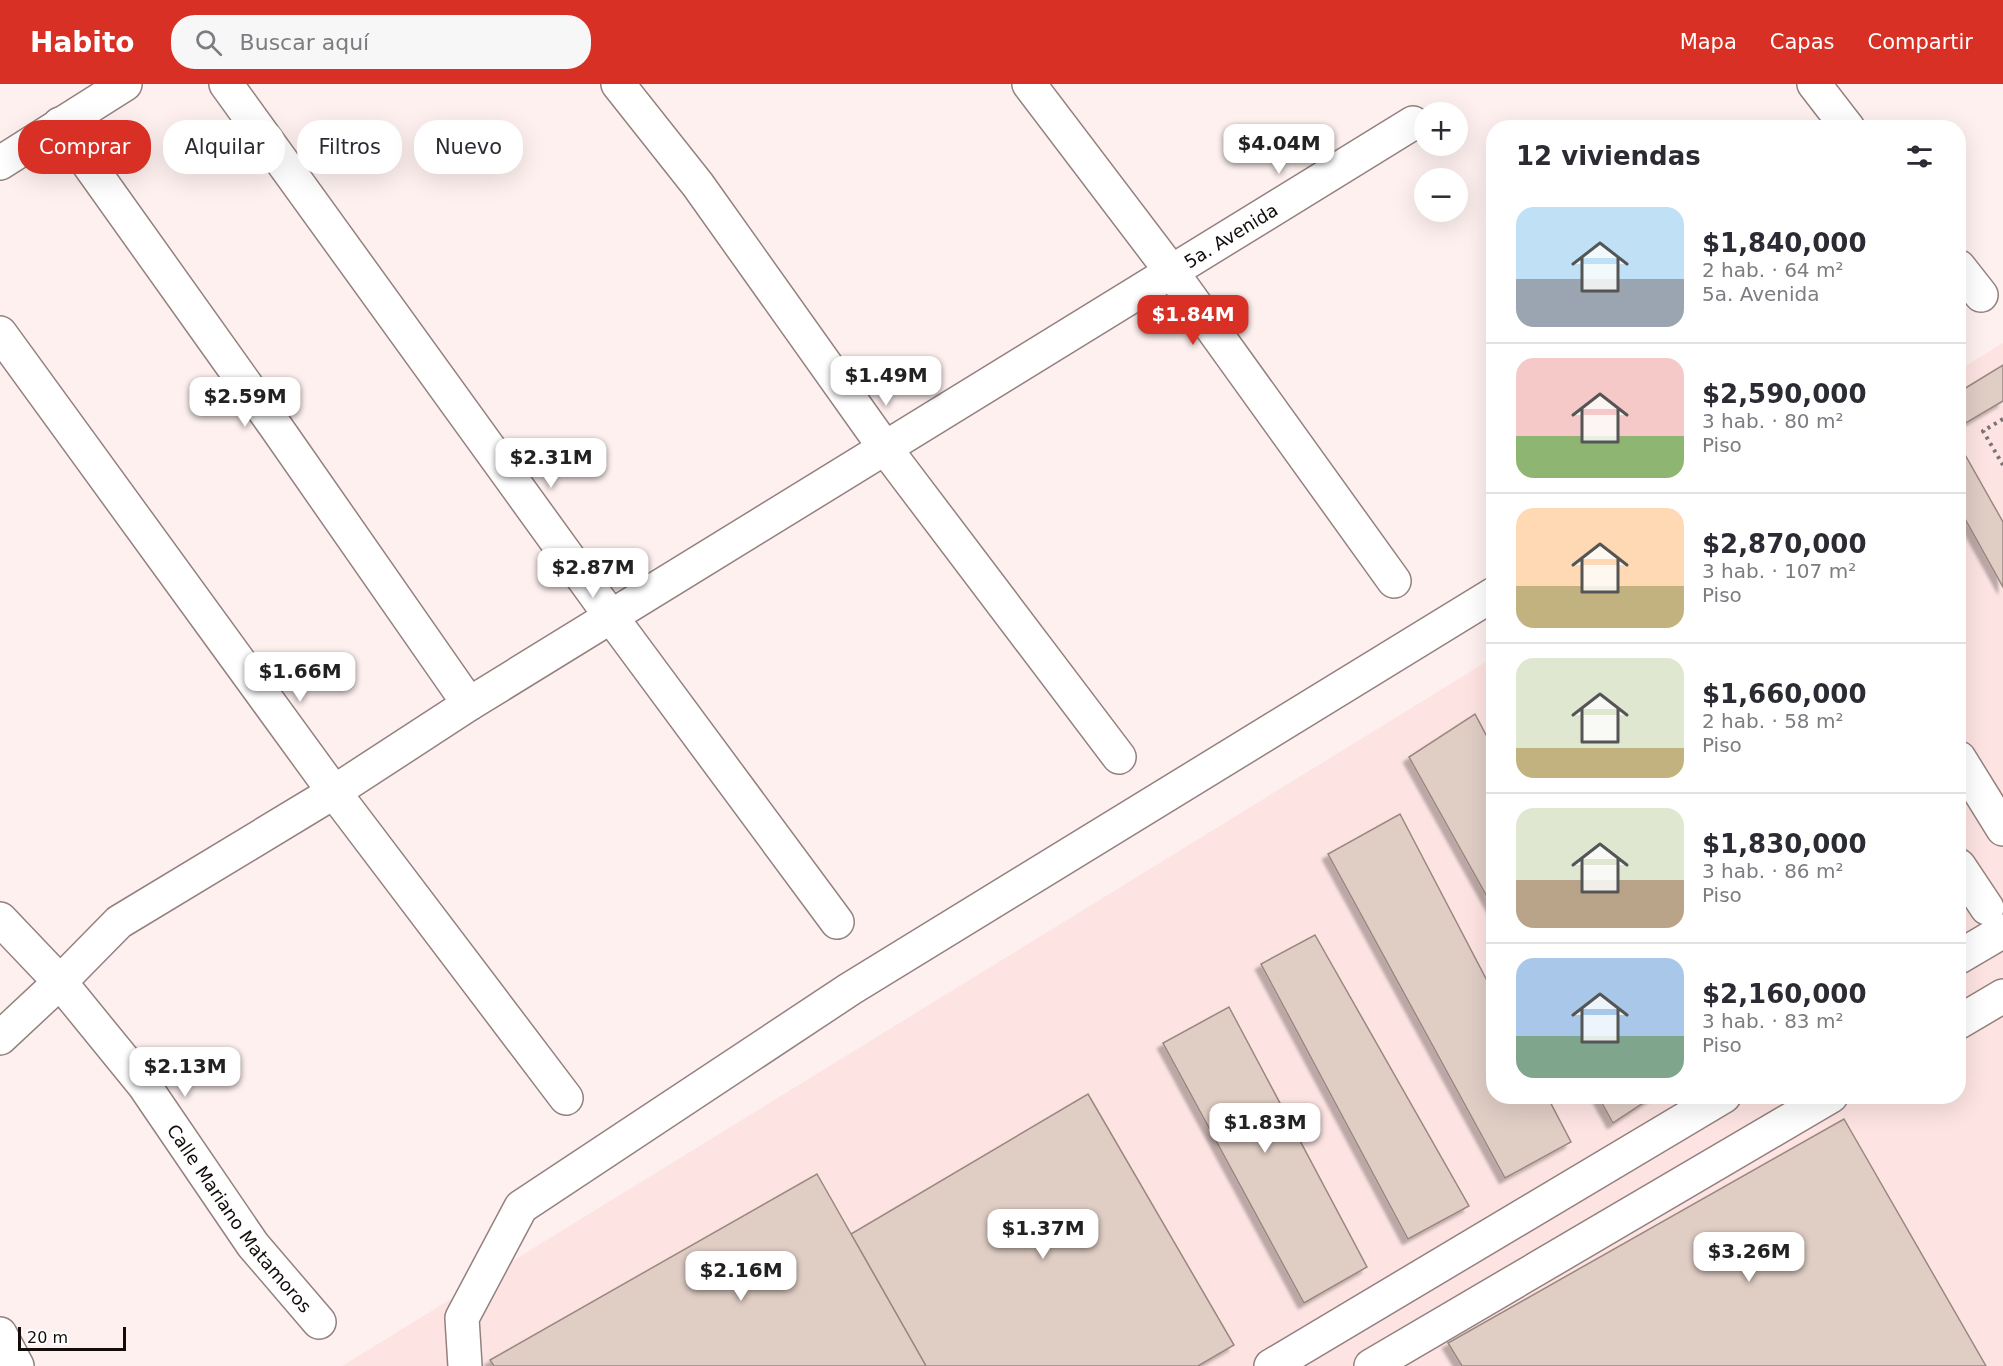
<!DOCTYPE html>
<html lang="es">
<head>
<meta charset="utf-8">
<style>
	body { margin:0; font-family:"DejaVu Sans",sans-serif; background:#f7f7f7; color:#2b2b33; height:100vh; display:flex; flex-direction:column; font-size:22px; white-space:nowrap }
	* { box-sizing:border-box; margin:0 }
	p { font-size:20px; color:#7c7c81 }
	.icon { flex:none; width:33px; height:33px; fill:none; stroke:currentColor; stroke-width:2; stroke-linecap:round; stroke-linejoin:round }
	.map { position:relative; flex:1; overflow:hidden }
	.panel { position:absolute; left:1486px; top:36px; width:480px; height:984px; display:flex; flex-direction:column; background:#fff; border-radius:24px; box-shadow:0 6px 24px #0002 }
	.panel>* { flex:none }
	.guide { position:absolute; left:18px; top:36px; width:570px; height:54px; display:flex; gap:12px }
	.controls { position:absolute; left:1414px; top:18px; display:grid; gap:12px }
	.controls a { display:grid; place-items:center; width:54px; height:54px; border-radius:50%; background:#fff; box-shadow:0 6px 24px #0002; font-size:30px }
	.scale { position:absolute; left:18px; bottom:15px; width:108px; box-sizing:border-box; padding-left:6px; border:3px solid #130c0b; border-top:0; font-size:16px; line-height:21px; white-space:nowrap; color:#130c0b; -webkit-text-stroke:4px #fff; paint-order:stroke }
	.price { position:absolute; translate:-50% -51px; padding:0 14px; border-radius:12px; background:#fff; color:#222; font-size:20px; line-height:39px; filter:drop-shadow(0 2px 3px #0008) }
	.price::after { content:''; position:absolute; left:50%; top:36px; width:18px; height:14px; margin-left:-9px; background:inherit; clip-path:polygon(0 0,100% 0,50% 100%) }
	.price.active { background:#d93025; color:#fff }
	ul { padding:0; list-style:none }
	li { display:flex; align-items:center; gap:18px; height:150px; padding:0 30px }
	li+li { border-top:2px solid #e1e1e2 }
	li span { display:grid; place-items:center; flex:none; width:168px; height:120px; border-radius:18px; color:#555 }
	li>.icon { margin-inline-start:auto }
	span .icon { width:72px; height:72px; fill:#fffc; stroke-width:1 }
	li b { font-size:26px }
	h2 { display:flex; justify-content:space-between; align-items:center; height:72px; padding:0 30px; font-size:26px }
	.pill { padding:0 21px; border-radius:24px; background:#fff; box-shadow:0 6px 24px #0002; font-size:21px; line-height:54px }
	.pill.active { background:#d93025; color:#fff }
	header { display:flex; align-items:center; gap:36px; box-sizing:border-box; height:84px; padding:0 30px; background:#d93025; color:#fff }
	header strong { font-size:28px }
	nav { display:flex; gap:33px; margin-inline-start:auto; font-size:21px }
	.search { width:420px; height:54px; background:#f7f7f7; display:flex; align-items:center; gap:15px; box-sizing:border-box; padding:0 21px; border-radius:24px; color:#7c7c81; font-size:22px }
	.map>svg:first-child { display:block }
	.built { fill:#fde4e2 }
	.building { fill:#e0cec5; stroke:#9a8880; stroke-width:1.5; filter:url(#shadow) }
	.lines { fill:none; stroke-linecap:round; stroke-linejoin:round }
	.minor-casing { stroke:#94817f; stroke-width:36 }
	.path { stroke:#7c7372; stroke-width:4; stroke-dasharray:3 4.5; stroke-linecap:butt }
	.minor { stroke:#fff; stroke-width:33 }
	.labels { text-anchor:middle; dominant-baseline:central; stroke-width:6; stroke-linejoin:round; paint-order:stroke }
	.street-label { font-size:18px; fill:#130c0b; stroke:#fff }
</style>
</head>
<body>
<header>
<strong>Habito</strong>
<div class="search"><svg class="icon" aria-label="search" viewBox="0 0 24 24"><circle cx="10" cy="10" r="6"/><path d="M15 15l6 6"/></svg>Buscar aquí</div>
<nav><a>Mapa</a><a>Capas</a><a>Compartir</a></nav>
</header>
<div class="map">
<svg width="2003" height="1282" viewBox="0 0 2003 1282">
	<defs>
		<filter id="shadow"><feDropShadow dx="-5.5" dy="5.5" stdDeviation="1.5" flood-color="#0004"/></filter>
	</defs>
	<rect width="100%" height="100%" fill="#fdf0ef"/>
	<polygon class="built" points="2003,259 2003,1282 342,1282 1494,573 1494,1012 1959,1012 1959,286"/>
	<g class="building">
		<polygon points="2003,281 2003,317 1959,343 1959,308"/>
		<polygon points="1959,360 2003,438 2003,503 1959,424"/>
		<polygon points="1475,630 1494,666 1494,825 1409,673"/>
		<polygon points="1400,730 1494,910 1494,1012 1547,1012 1571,1058 1505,1094 1328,770"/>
		<polygon points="1315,851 1469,1122 1408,1155 1261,880"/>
		<polygon points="1229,923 1367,1183 1304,1219 1163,959"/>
		<polygon points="1088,1010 1234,1261 1198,1282 926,1282 851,1150"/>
		<polygon points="1598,1012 1654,1012 1613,1039"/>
		<polygon points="1844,1035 1986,1282 1462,1282 1448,1259"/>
		<polygon points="817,1090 926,1282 494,1282 490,1276"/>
	</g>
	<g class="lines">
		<defs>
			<g id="minor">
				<polyline points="226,0 612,534 837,838"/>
				<polyline points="618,0 698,101 885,364 1119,673"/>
				<polyline points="1029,0 1171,187 1394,497"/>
				<polyline points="1814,0 1848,44"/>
				<polyline points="60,40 276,343 469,620"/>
				<polyline points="0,79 125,0"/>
				<polyline points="1959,183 1981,211"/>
				<polyline points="0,249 334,708 566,1014"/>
				<polyline points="1959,674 2003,745"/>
				<polyline points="1959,782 1987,824"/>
				<path id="s1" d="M0 835 60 898 144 1001 253 1161 319 1238"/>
				<polyline points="1959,873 2003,847"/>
				<polyline points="1959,938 2003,912"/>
				<path id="s2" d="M0 954 60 898 119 838 334 708 469 620 1413 39"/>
				<polyline points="0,1250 17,1282"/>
				<polyline points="465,1282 462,1234 521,1123 850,905 1494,510"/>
				<polyline points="1271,1282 1724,1012"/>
				<polyline points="1371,1282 1831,1012"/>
			</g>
		</defs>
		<use href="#minor" class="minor-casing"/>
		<polyline class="path" points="2003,335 1983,347 2003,381"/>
		<use href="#minor" class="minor"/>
	</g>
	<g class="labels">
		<g class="street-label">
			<text stroke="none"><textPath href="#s2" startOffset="1473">5a. Avenida</textPath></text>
			<text stroke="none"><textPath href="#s1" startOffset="384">Calle Mariano Matamoros</textPath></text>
		</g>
	</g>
</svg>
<div class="controls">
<a>+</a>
<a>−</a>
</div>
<div class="scale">20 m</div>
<b class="price" style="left:1279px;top:91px">$4.04M</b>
<b class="price active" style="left:1193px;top:262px">$1.84M</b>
<b class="price" style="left:886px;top:323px">$1.49M</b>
<b class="price" style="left:245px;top:344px">$2.59M</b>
<b class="price" style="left:551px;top:405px">$2.31M</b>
<b class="price" style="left:593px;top:515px">$2.87M</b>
<b class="price" style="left:300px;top:619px">$1.66M</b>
<b class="price" style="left:185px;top:1014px">$2.13M</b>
<b class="price" style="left:1265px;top:1070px">$1.83M</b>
<b class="price" style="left:1043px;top:1176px">$1.37M</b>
<b class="price" style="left:1749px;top:1199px">$3.26M</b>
<b class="price" style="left:741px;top:1218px">$2.16M</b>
<div class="guide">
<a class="pill active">Comprar</a>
<a class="pill">Alquilar</a>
<a class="pill">Filtros</a>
<a class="pill">Nuevo</a>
</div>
<section class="panel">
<h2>12 viviendas<svg class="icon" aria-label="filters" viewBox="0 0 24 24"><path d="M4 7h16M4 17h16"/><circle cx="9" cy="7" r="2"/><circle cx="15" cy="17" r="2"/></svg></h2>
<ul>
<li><span style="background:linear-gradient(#bfe0f5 60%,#9aa5b1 0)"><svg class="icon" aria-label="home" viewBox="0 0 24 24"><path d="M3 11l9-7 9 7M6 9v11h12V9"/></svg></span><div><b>$1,840,000</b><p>2 hab. · 64 m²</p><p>5a. Avenida</p></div></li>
<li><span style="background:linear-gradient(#f6c9c9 65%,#8fb573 0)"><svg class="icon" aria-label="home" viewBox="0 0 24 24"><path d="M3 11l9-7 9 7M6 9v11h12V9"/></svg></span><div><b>$2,590,000</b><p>3 hab. · 80 m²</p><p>Piso</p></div></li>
<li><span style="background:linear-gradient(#ffd9b3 65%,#c2b280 0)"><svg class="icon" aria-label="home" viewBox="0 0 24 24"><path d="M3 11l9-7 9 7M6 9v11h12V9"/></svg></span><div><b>$2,870,000</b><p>3 hab. · 107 m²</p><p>Piso</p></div></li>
<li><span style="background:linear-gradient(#dfe7d0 75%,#c2b280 0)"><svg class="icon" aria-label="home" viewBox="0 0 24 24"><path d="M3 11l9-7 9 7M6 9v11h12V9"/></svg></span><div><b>$1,660,000</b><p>2 hab. · 58 m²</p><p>Piso</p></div></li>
<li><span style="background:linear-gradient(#dfe7d0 60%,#b9a48a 0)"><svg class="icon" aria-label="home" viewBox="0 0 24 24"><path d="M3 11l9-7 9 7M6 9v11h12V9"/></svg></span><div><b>$1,830,000</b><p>3 hab. · 86 m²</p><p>Piso</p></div></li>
<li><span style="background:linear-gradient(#a9c7e8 65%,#7fa58c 0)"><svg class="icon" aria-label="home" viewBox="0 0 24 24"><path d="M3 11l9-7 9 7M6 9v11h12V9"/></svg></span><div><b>$2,160,000</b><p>3 hab. · 83 m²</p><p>Piso</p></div></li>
</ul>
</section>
</div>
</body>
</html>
